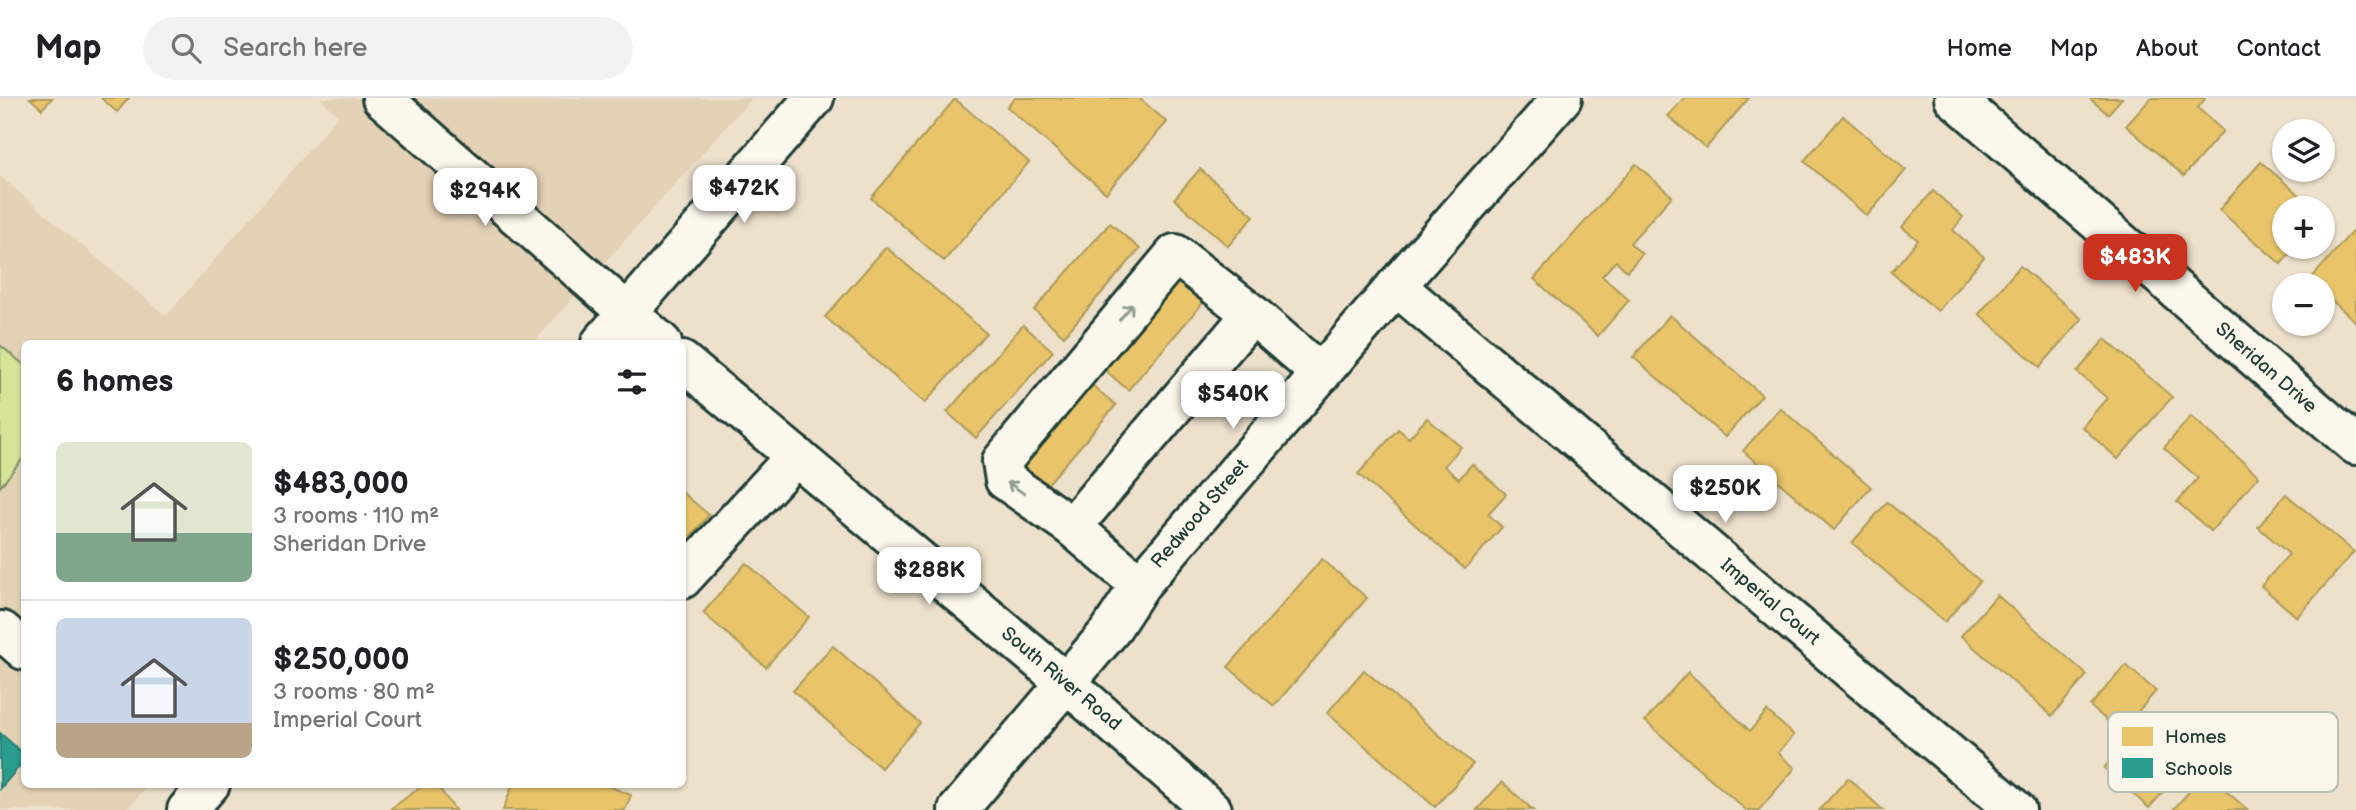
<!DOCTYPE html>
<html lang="en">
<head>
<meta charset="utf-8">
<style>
	body { margin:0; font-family:"Balsamiq Sans",sans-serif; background:#f2f2f2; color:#202124; height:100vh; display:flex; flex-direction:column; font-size:26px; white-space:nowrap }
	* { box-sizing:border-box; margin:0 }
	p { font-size:23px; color:#757577 }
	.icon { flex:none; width:38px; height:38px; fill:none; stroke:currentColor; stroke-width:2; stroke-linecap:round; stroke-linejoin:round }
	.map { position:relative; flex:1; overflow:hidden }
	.panel { position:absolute; left:21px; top:242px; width:665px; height:448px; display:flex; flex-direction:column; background:#fff; border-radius:10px; box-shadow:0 2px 5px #0004 }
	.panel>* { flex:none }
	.fabs { position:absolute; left:2272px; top:21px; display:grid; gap:14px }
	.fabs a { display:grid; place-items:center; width:63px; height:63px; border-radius:50%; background:#fff; box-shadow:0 2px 5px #0004; font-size:35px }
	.price { position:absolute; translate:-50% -60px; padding:0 16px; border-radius:14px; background:#fff; color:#222; font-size:23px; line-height:46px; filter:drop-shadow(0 2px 4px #0008) }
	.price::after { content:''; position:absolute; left:50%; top:42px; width:21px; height:16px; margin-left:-10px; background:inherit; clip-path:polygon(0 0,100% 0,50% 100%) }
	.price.active { background:#c8321e; color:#fff }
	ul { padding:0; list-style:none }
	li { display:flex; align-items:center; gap:21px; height:175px; padding:0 35px }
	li+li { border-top:2px solid #e0e0e0 }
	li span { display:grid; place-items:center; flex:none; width:196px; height:140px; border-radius:10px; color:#555 }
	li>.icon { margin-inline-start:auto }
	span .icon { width:84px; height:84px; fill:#fffc; stroke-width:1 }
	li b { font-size:30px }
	h2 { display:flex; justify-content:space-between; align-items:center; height:84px; padding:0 35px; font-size:30px }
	header { display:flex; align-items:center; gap:42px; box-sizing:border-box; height:98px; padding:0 35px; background:#fff; border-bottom:2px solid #e0e0e0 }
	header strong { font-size:33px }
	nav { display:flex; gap:38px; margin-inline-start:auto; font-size:24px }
	.search { width:490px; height:63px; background:#f2f2f2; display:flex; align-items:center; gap:18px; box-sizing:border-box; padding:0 24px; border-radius:38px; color:#757577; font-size:26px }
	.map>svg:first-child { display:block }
	.built { fill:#e4d2b6 }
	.green { fill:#d6e497; stroke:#7a9066; stroke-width:2 }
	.homes { fill:#e9c46a; stroke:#ac9c5a; stroke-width:2 }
	.schools { fill:#2a9d8f; stroke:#278074; stroke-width:2 }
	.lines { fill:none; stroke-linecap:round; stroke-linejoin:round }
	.minor-casing { stroke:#1f3d34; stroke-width:44 }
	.minor { stroke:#fbf7ec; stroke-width:38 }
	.oneway { stroke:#8d9a90 }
	.labels { text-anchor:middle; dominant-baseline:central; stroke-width:7; stroke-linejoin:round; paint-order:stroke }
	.street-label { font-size:19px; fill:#1f3d34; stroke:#fbf7ec }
	.key { fill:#fbf7ec; stroke:#b9bfb5; stroke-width:2 }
	.key-label { font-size:19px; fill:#1f3d34 }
</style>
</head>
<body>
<header>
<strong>Map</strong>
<div class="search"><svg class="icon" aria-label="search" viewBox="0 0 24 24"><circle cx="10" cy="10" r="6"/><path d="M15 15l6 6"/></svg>Search here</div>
<nav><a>Home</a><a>Map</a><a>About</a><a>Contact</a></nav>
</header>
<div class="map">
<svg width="2356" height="712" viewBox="0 0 2356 712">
	<rect width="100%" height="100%" fill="#eee1cc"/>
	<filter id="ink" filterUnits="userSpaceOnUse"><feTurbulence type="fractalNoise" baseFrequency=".0143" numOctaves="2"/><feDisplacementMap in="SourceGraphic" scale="14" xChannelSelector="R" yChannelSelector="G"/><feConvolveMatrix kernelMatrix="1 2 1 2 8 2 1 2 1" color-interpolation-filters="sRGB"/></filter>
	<g filter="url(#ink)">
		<polygon class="built" points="320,0 752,0 533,245 24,245 24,686 149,686 127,712 0,712 0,78 166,218 338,18"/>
		<polygon class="green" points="0,247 24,267 24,359 0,389"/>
		<g class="homes">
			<polygon points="30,0 52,0 42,11"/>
			<polygon points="101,0 129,0 117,14"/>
			<polygon points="1015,0 1139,0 1167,24 1106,95 1007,9"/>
			<polygon points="1684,0 1749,0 1706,50 1668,18"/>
			<polygon points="2089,0 2122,0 2108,16"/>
			<polygon points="2151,0 2204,0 2205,1 2198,10 2223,33 2184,78 2126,28"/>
			<polygon points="955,1 1029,64 944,163 871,100"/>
			<polygon points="1843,18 1906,72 1867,118 1804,63"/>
			<polygon points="2261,64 2314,110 2284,110 2284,149 2296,149 2281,166 2219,112"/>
			<polygon points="1636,66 1672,98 1630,145 1642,156 1627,173 1616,163 1602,178 1629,202 1598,238 1534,181"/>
			<polygon points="1200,71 1254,118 1228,148 1174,101"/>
			<polygon points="1933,93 1963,119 1953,132 1984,159 1938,213 1891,174 1918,142 1902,129"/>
			<polygon points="1110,125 1140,151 1064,238 1034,212"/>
			<polygon points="2356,129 2356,224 2322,194 2322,187 2314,187 2309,183"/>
			<polygon points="886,149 986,235 925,305 825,219"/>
			<polygon points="2020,168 2082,221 2040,269 1979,216"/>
			<polygon points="1175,181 1203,205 1128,292 1099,267"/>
			<polygon points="1670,217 1762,297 1725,339 1633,259"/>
			<polygon points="1023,227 1053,253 976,340 947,314"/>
			<polygon points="2105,241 2172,299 2118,361 2082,329 2107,300 2077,274"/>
			<polygon points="1087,283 1116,307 1040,395 1011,370"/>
			<polygon points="1780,310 1871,389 1834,432 1743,353"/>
			<polygon points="2191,318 2259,378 2211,433 2177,404 2198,380 2164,350"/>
			<polygon points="1427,320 1461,349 1444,368 1459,381 1472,366 1506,396 1488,416 1502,429 1465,471 1358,376 1398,331 1409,340"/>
			<polygon points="682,394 709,417 682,448"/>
			<polygon points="2286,396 2354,454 2297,519 2261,488 2289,456 2258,429"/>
			<polygon points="1887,404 1980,483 1945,524 1852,445"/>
			<polygon points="1322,461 1367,500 1274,608 1228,569"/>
			<polygon points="746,465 809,519 766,569 703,515"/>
			<polygon points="1997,497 2087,577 2052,618 1961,538"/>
			<polygon points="833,548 920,625 881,670 793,593"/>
			<polygon points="2126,567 2156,593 2120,634 2090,608"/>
			<polygon points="1364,572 1473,666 1435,709 1327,615"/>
			<polygon points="1688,574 1750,633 1767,613 1794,637 1778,655 1795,670 1759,712 1746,712 1645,623"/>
			<polygon points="2137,633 2182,672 2149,710 2104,670"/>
			<polygon points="2205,675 2248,712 2173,712"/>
			<polygon points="1848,680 1883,712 1819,712"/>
			<polygon points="1502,684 1533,712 1477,712"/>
			<polygon points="425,686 436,686 455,712 389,712"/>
			<polygon points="513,686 603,686 631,697 625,712 503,712"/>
		</g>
		<polygon class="schools" points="0,635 24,656 24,663 0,691"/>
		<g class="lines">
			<defs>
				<g id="minor">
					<polyline points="382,0 662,245"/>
					<polyline points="1954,0 2356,347"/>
					<polyline points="1396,188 2016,712"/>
					<polyline points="601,245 814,0"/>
					<polyline points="682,263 1065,584 1212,712"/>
					<polyline points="1072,429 1005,382 1002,363 1175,156 1252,216"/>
					<polyline points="682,481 796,358"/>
					<polyline points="1140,487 1072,429 1252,216 1321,276"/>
					<polyline points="0,535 2,533 24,552"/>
					<polyline points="187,712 210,686"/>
					<polyline points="958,712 1110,533 1140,487 1396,188 1562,0"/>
				</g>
			</defs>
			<use href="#minor" class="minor-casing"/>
			<use href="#minor" class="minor"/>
		</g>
		<defs><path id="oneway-shaft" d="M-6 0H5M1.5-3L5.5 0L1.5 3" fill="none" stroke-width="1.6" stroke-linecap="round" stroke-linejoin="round" transform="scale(1.75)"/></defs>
		<g class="oneway">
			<use href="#oneway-shaft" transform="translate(1126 214) rotate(-50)"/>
			<use href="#oneway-shaft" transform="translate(1016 390) rotate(-145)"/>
		</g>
	</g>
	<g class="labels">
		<g class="street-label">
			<text transform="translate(2266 270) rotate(41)">Sheridan Drive</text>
			<text transform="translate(1200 416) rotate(-49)">Redwood Street</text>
			<text transform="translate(1770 504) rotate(40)">Imperial Court</text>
			<text transform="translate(1061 581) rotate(40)">South River Road</text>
		</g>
	</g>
	<rect x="2108" y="614" width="230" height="80" rx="10" class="key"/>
	<rect x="2122" y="629" width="31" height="19" fill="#e9c46a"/>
	<rect x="2122" y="660" width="31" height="20" fill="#2a9d8f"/>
	<g class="key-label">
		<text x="2165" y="645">Homes</text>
		<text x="2165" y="677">Schools</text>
	</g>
</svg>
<div class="fabs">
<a><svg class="icon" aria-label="layers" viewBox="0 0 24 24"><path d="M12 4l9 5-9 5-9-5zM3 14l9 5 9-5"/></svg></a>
<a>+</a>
<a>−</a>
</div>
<b class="price" style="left:744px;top:127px">$472K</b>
<b class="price" style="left:485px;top:130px">$294K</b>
<b class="price active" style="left:2135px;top:196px">$483K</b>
<b class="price" style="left:1233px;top:333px">$540K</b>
<b class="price" style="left:1725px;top:427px">$250K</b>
<b class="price" style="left:929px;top:509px">$288K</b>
<section class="panel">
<h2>6 homes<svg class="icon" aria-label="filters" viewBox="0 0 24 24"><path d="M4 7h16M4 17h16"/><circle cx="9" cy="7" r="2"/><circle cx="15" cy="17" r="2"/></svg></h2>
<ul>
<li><span style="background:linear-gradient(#dfe7d0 65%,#7fa58c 0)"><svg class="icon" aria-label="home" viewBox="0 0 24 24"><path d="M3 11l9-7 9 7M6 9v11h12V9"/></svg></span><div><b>$483,000</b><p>3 rooms · 110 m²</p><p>Sheridan Drive</p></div></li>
<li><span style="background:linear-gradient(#c9d6e8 75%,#b9a48a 0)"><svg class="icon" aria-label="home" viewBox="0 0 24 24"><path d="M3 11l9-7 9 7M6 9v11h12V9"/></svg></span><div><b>$250,000</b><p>3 rooms · 80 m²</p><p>Imperial Court</p></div></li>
</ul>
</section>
</div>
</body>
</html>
